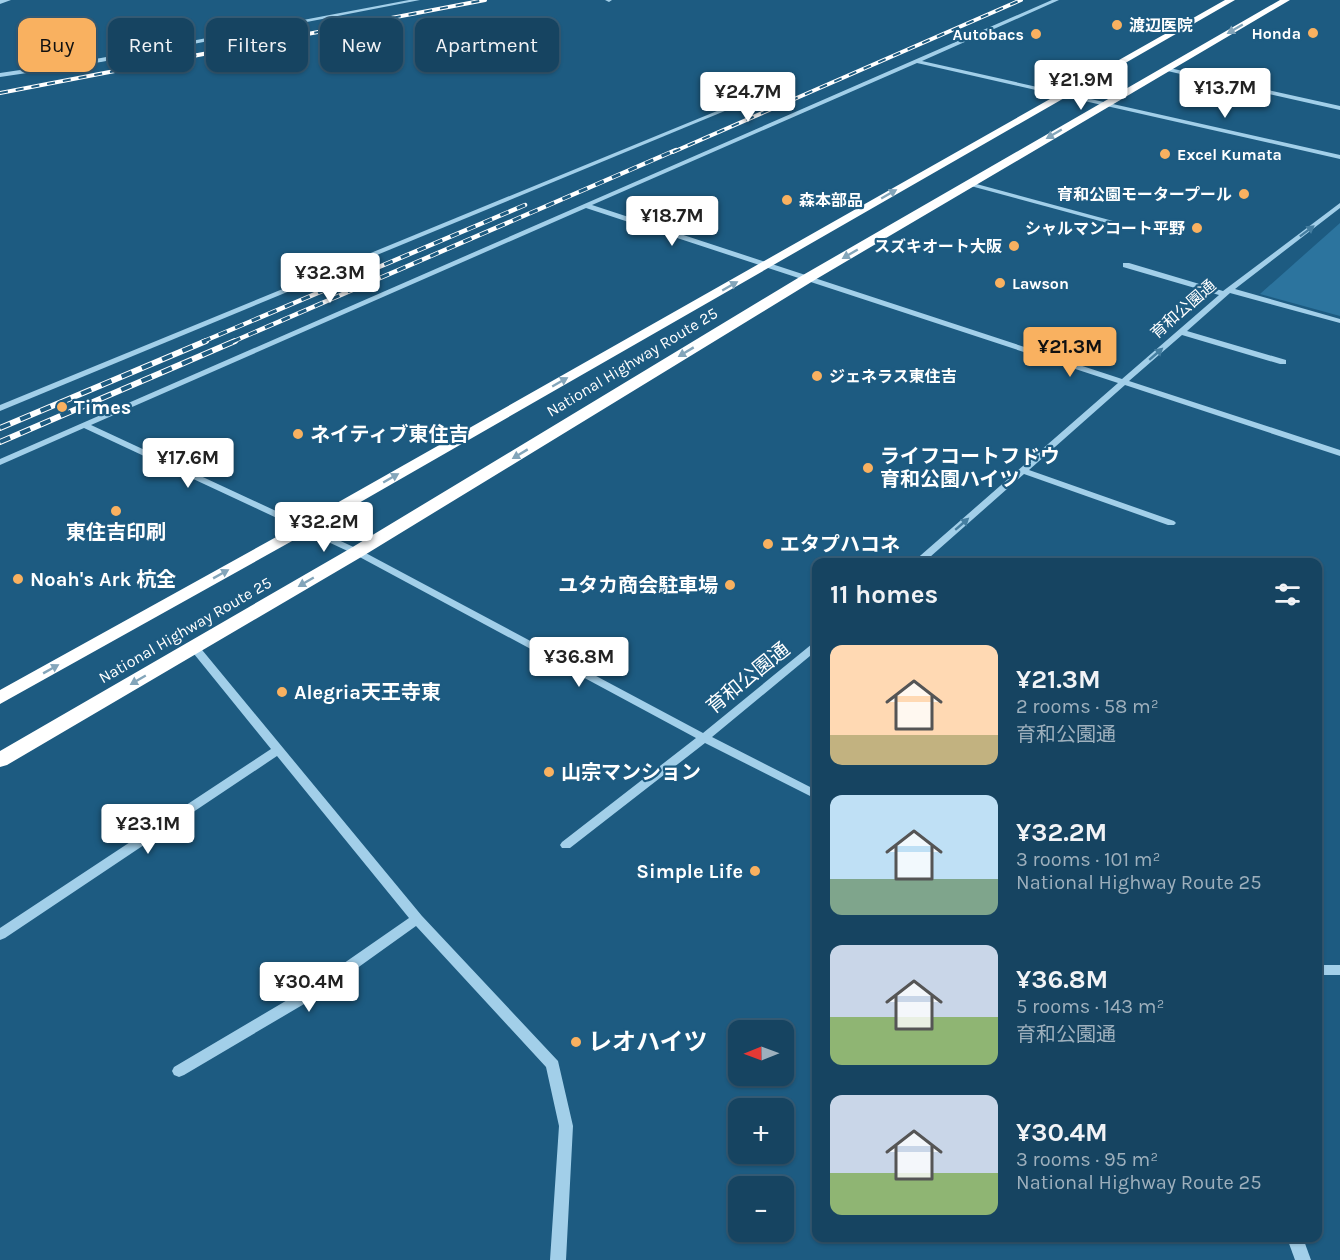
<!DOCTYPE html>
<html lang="en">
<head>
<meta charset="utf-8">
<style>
	body { margin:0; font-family:Karla,"Noto Sans JP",sans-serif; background:#1f4b67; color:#f1f3f6; height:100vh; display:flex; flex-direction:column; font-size:22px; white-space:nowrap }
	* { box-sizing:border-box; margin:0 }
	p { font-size:20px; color:#9eb0bd }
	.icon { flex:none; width:33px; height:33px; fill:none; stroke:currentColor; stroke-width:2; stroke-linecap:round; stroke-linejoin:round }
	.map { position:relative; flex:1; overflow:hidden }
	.drawer { position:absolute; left:812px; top:558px; width:510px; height:684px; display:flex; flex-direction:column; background:#164461; border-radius:12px; box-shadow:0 2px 4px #0004,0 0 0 2px #355c76 }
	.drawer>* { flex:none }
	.guide { position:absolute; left:18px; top:18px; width:570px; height:54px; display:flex; gap:12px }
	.needle { width:39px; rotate:269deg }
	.controls { position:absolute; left:728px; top:1020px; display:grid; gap:12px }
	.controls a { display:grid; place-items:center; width:66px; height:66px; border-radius:12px; background:#164461; box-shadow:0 2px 4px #0004,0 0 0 2px #355c76; font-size:30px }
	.price { position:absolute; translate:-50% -51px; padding:0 14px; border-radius:6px; background:#fff; color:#222; font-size:20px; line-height:39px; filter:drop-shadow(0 2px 3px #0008) }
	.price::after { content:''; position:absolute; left:50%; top:36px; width:18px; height:14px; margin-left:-9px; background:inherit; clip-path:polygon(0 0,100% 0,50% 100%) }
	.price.on { background:#f9b160; color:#111 }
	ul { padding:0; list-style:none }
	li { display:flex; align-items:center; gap:18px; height:150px; padding:0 18px }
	li span { display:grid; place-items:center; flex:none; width:168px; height:120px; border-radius:12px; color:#555 }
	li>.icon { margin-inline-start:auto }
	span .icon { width:72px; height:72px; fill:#fffc; stroke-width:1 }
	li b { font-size:26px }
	h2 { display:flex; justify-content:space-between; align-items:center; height:72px; padding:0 18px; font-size:26px }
	.pill { padding:0 21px; border-radius:12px; background:#164461; box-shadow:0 2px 4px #0004,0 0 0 2px #355c76; font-size:21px; line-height:54px }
	.pill.on { background:#f9b160; color:#111 }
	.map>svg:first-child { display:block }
	.green { fill:#2c749e }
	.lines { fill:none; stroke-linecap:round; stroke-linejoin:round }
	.minor { fill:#a2cfe9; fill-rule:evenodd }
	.highway { fill:#fff; fill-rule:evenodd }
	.rail-far2-casing { stroke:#fff; stroke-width:4 }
	.rail-far1-casing { stroke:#fff; stroke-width:4.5 }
	.rail-casing { stroke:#fff; stroke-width:6 }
	.rail-far2 { stroke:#1d5b81; stroke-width:2; stroke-dasharray:8; stroke-linecap:butt }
	.rail-far1 { stroke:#1d5b81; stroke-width:3; stroke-dasharray:9; stroke-linecap:butt }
	.rail { stroke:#1d5b81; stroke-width:4; stroke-dasharray:11; stroke-linecap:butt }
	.oneway { fill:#83a5ba }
	.oneway2 { fill:#457ea0 }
	.poi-dot { fill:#f9b160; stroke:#1d5b81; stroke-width:2 }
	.labels { text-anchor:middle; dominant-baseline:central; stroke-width:4.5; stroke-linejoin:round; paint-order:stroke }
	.far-poi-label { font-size:16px; font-weight:bold; fill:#fff; stroke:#1d5b81; text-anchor:start }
	.far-street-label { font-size:16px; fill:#fff; stroke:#1d5b81 }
	.poi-label { font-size:20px; font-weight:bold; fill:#fff; stroke:#1d5b81; text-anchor:start }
	.street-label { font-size:20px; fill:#fff; stroke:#1d5b81 }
	.near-poi-label { font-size:24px; font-weight:bold; fill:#fff; stroke:#1d5b81; text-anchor:start }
</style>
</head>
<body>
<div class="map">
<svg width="1340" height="1260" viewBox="0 0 1340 1260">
	<rect width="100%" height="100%" fill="#1d5b81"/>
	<polygon class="green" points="1340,223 1340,316 1260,294"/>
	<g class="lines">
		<g class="minor">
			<polygon points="0,0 11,0 0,4"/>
			<polygon points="409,0 420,0 101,62 0,77 0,73 101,58"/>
			<polygon points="605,0 612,0 609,2"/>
			<polygon points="1052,0 1059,0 922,61 1340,155 1340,159 917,63 592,205 1122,379 1219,295 1123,267 1123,263 1129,263 1223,291 1340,203 1340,208 1235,289 1340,319 1340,323 1230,293 1187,331 1286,360 1286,364 1280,364 1182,335 1129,381 1340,450 1340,456 1125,385 1029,470 1174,521 1176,523 1174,525 1168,525 1024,474 930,557 940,560 941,562 913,562 1118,383 586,208 91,425 360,550 703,733 812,644 816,643 816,651 712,737 816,790 816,799 705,743 570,848 562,848 560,845 562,842 696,738 354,554 84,428 0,465 0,459"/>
			<polygon points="1165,67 1340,106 1340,110 1163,70 1162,69"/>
			<polygon points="756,95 761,96 0,411 0,405"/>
			<polygon points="969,182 1113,221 1114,222 1111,224 967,185 966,184"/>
			<polygon points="194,644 198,645 422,916 558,1061 573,1126 566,1260 550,1260 559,1126 546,1067 416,926 321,994 184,1075 179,1077 174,1075 172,1071 174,1067 311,986 409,918 277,756 5,938 0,940 0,928 271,749 190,649 189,647 190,645"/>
			<rect x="1317" y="965" width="23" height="10"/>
			<polygon points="1287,1238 1303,1238 1311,1260 1295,1260"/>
		</g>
		<g class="highway">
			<polygon points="1225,0 1235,0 310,531 0,704 0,690 298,525"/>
			<polygon points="1280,0 1290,0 813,281 363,556 7,765 0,767 0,751 351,548 803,275"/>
		</g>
		<defs>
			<g id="rail-far2">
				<polyline points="0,93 485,0"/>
				<polyline points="673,152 1021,0"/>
			</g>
			<g id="rail-far1">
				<polyline points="202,342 525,205"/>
				<polyline points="232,342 676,150"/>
			</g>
			<g id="rail">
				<polyline points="0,428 206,341"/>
				<polyline points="0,442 235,341"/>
			</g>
		</defs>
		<use href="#rail-far2" class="rail-far2-casing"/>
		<use href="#rail-far1" class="rail-far1-casing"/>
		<use href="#rail" class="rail-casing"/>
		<use href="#rail-far2" class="rail-far2"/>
		<use href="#rail-far1" class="rail-far1"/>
		<use href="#rail" class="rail"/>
	</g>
	<defs><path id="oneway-solid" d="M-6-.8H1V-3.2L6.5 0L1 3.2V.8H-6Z" transform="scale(1.5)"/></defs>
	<g class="oneway">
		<use href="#oneway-solid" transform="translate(1235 29) rotate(150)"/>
		<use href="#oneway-solid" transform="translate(1054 134) rotate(150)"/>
		<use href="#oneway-solid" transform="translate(889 194) rotate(-30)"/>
		<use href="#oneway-solid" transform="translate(850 254) rotate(150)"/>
		<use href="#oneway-solid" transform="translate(730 286) rotate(-30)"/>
		<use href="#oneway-solid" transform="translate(686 352) rotate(149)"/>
		<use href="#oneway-solid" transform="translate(560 382) rotate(-30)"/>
		<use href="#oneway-solid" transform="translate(520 454) rotate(149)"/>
		<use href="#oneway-solid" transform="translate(391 478) rotate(-30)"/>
		<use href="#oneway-solid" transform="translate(221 574) rotate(-29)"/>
		<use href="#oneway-solid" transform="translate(306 582) rotate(150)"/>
		<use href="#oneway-solid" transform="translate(51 669) rotate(-29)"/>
		<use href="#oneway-solid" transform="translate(138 680) rotate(150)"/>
	</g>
	<g class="oneway2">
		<use href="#oneway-solid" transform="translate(1307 231) rotate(-37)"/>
		<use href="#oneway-solid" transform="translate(1156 354) rotate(-41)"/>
		<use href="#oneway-solid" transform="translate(962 524) rotate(-41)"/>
	</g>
	<g class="poi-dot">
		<circle cx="1117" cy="25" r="6"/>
		<circle cx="1313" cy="33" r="6"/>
		<circle cx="1036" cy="34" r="6"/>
		<circle cx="1165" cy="154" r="6"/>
		<circle cx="1244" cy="194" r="6"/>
		<circle cx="787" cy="200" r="6"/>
		<circle cx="1197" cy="228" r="6"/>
		<circle cx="1014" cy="246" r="6"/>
		<circle cx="1000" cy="283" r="6"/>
		<circle cx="817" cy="376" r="6"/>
		<circle cx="62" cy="407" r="6"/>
		<circle cx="298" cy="434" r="6"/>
		<circle cx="868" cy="468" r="6"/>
		<circle cx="116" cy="511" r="6"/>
		<circle cx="768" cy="544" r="6"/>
		<circle cx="18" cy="579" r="6"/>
		<circle cx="730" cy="585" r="6"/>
		<circle cx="282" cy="692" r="6"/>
		<circle cx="549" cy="772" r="6"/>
		<circle cx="755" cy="871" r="6"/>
		<circle cx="576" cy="1042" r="6"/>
	</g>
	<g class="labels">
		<g class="far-poi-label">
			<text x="1129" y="25">渡辺医院</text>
			<text x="1301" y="33" text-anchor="end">Honda</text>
			<text x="1024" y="34" text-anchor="end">Autobacs</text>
			<text x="1177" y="154">Excel Kumata</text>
			<text x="1232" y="194" text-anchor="end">育和公園モータープール</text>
			<text x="799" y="200">森本部品</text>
			<text x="1185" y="228" text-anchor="end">シャルマンコート平野</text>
			<text x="1002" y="246" text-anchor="end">スズキオート大阪</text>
			<text x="1012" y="283">Lawson</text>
			<text x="829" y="376">ジェネラス東住吉</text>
		</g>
		<g class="far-street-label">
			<text transform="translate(1183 309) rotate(-41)">育和公園通</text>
			<text transform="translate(632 362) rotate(-31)">National Highway Route 25</text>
			<text transform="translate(185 630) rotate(-30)">National Highway Route 25</text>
		</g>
		<g class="poi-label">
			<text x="74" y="407">Times</text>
			<text x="310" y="434">ネイティブ東住吉</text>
			<text x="880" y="456">ライフコートフドウ<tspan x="880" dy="23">育和公園ハイツ</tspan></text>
			<text x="116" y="532" text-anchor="middle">東住吉印刷</text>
			<text x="780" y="544">エタプハコネ</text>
			<text x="30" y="579">Noah's Ark 杭全</text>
			<text x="718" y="585" text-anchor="end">ユタカ商会駐車場</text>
			<text x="294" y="692">Alegria天王寺東</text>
			<text x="561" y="772">山宗マンション</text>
			<text x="743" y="871" text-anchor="end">Simple Life</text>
		</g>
		<g class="street-label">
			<text transform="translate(748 678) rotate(-39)">育和公園通</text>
		</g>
		<g class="near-poi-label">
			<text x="588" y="1042">レオハイツ</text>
		</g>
	</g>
</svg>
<div class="controls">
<a><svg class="needle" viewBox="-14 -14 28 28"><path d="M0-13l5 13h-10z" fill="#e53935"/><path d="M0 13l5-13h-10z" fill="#9eb0bd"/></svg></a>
<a>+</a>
<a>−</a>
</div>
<b class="price" style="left:1081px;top:111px">¥21.9M</b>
<b class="price" style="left:1225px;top:119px">¥13.7M</b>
<b class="price" style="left:748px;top:123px">¥24.7M</b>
<b class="price" style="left:672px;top:247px">¥18.7M</b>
<b class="price" style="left:330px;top:304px">¥32.3M</b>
<b class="price on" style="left:1070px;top:378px">¥21.3M</b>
<b class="price" style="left:188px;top:489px">¥17.6M</b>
<b class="price" style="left:324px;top:553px">¥32.2M</b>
<b class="price" style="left:579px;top:688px">¥36.8M</b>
<b class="price" style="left:148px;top:855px">¥23.1M</b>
<b class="price" style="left:309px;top:1013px">¥30.4M</b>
<div class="guide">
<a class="pill on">Buy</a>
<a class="pill">Rent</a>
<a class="pill">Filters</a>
<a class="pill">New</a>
<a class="pill">Apartment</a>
</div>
<section class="drawer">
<h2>11 homes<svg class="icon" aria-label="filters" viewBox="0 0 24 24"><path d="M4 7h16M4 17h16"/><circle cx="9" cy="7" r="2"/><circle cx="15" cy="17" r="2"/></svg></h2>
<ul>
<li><span style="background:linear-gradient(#ffd9b3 75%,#c2b280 0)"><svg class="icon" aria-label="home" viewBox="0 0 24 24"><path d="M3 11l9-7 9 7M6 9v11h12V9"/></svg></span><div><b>¥21.3M</b><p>2 rooms · 58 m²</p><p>育和公園通</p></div></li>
<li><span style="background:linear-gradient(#bfe0f5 70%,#7fa58c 0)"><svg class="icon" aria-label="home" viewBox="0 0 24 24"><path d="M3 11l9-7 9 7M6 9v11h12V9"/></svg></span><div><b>¥32.2M</b><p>3 rooms · 101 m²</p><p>National Highway Route 25</p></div></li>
<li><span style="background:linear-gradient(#c9d6e8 60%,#8fb573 0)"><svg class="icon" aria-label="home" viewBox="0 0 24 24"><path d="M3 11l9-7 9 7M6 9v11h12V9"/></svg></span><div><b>¥36.8M</b><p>5 rooms · 143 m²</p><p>育和公園通</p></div></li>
<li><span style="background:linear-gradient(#c9d6e8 65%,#8fb573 0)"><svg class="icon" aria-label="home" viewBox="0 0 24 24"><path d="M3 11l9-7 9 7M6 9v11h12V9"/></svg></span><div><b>¥30.4M</b><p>3 rooms · 95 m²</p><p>National Highway Route 25</p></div></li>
</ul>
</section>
</div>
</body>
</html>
